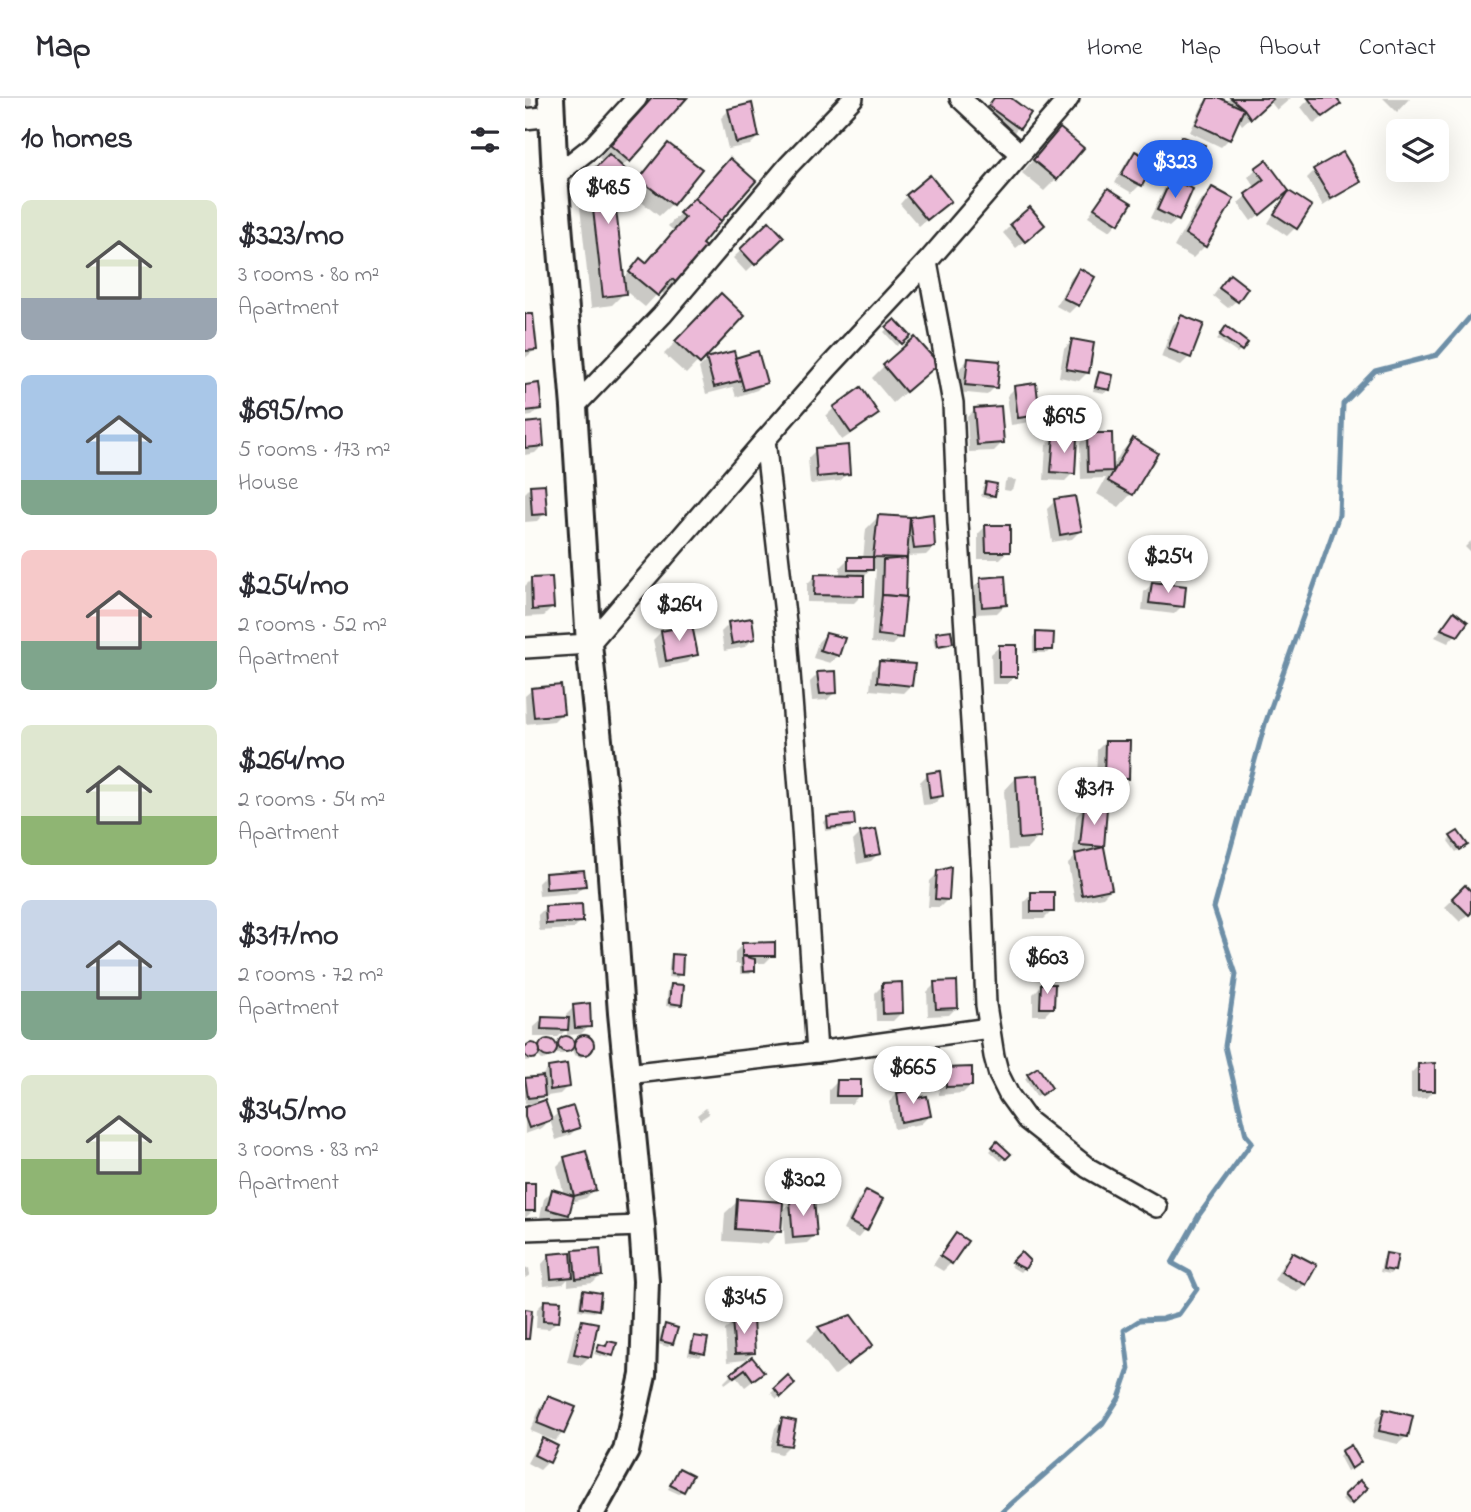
<!DOCTYPE html>
<html lang="en">
<head>
<meta charset="utf-8">
<style>
	body { margin:0; font-family:"Indie Flower",sans-serif; background:#f7f7f7; color:#2b2b33; height:100vh; display:flex; flex-direction:column; font-size:26px; white-space:nowrap }
	* { box-sizing:border-box; margin:0 }
	p { font-size:23px; color:#7c7c81 }
	.icon { flex:none; width:38px; height:38px; fill:none; stroke:currentColor; stroke-width:2; stroke-linecap:round; stroke-linejoin:round }
	.map { position:relative; flex:1; overflow:hidden }
	.sheet { display:flex; flex-direction:column; background:#fff; width:525px }
	.sheet>* { flex:none }
	.controls { position:absolute; left:861px; top:21px; display:grid; gap:14px }
	.controls a { display:grid; place-items:center; width:63px; height:63px; border-radius:10px; background:#fff; box-shadow:0 7px 28px #0002; font-size:35px }
	.price { position:absolute; translate:-50% -60px; padding:0 16px; border-radius:24px; background:#fff; color:#222; font-size:23px; line-height:46px; filter:drop-shadow(0 2px 4px #0008) }
	.price::after { content:''; position:absolute; left:50%; top:42px; width:21px; height:16px; margin-left:-10px; background:inherit; clip-path:polygon(0 0,100% 0,50% 100%) }
	.price.selected { background:#2563eb; color:#fff }
	ul { padding:0; list-style:none }
	li { display:flex; align-items:center; gap:21px; height:175px; padding:0 21px }
	li span { display:grid; place-items:center; flex:none; width:196px; height:140px; border-radius:10px; color:#555 }
	li>.icon { margin-inline-start:auto }
	span .icon { width:84px; height:84px; fill:#fffc; stroke-width:1 }
	li b { font-size:30px }
	h2 { display:flex; justify-content:space-between; align-items:center; height:84px; padding:0 21px; font-size:30px }
	header { display:flex; align-items:center; gap:42px; box-sizing:border-box; height:98px; padding:0 35px; background:#fff; border-bottom:2px solid #e1e1e2 }
	header strong { font-size:33px }
	nav { display:flex; gap:38px; margin-inline-start:auto; font-size:24px }
	main { display:flex; flex:1; min-height:0 }
	.map>svg:first-child { display:block }
	.shadow { fill:#0003 }
	.lines { fill:none; stroke-linecap:round; stroke-linejoin:round }
	.stream { stroke:#6e8fa7; stroke-width:5 }
	.building { fill:#ecbad8; stroke:#2b2b2b; stroke-width:2 }
	.minor-casing { stroke:#2b2b2b; stroke-width:24 }
	.major-casing { stroke:#2b2b2b; stroke-width:30 }
	.minor { stroke:#fdfcf7; stroke-width:19 }
	.major { stroke:#fdfcf7; stroke-width:24 }
</style>
</head>
<body>
<header>
<strong>Map</strong>
<nav><a>Home</a><a>Map</a><a>About</a><a>Contact</a></nav>
</header>
<main>
<section class="sheet">
<h2>10 homes<svg class="icon" aria-label="filters" viewBox="0 0 24 24"><path d="M4 7h16M4 17h16"/><circle cx="9" cy="7" r="2"/><circle cx="15" cy="17" r="2"/></svg></h2>
<ul>
<li><span style="background:linear-gradient(#dfe7d0 70%,#9aa5b1 0)"><svg class="icon" aria-label="home" viewBox="0 0 24 24"><path d="M3 11l9-7 9 7M6 9v11h12V9"/></svg></span><div><b>$323/mo</b><p>3 rooms · 80 m²</p><p>Apartment</p></div></li>
<li><span style="background:linear-gradient(#a9c7e8 75%,#7fa58c 0)"><svg class="icon" aria-label="home" viewBox="0 0 24 24"><path d="M3 11l9-7 9 7M6 9v11h12V9"/></svg></span><div><b>$695/mo</b><p>5 rooms · 173 m²</p><p>House</p></div></li>
<li><span style="background:linear-gradient(#f6c9c9 65%,#7fa58c 0)"><svg class="icon" aria-label="home" viewBox="0 0 24 24"><path d="M3 11l9-7 9 7M6 9v11h12V9"/></svg></span><div><b>$254/mo</b><p>2 rooms · 52 m²</p><p>Apartment</p></div></li>
<li><span style="background:linear-gradient(#dfe7d0 65%,#8fb573 0)"><svg class="icon" aria-label="home" viewBox="0 0 24 24"><path d="M3 11l9-7 9 7M6 9v11h12V9"/></svg></span><div><b>$264/mo</b><p>2 rooms · 54 m²</p><p>Apartment</p></div></li>
<li><span style="background:linear-gradient(#c9d6e8 65%,#7fa58c 0)"><svg class="icon" aria-label="home" viewBox="0 0 24 24"><path d="M3 11l9-7 9 7M6 9v11h12V9"/></svg></span><div><b>$317/mo</b><p>2 rooms · 72 m²</p><p>Apartment</p></div></li>
<li><span style="background:linear-gradient(#dfe7d0 60%,#8fb573 0)"><svg class="icon" aria-label="home" viewBox="0 0 24 24"><path d="M3 11l9-7 9 7M6 9v11h12V9"/></svg></span><div><b>$345/mo</b><p>3 rooms · 83 m²</p><p>Apartment</p></div></li>
</ul>
</section>
<div class="map">
<svg width="946" height="1414" viewBox="0 0 946 1414">
	<rect width="100%" height="100%" fill="#fdfcf7"/>
	<filter id="ink" filterUnits="userSpaceOnUse"><feTurbulence type="fractalNoise" baseFrequency=".0143" numOctaves="2"/><feDisplacementMap in="SourceGraphic" scale="14" xChannelSelector="R" yChannelSelector="G"/><feConvolveMatrix kernelMatrix="1 2 1 2 8 2 1 2 1" color-interpolation-filters="sRGB"/></filter>
	<g filter="url(#ink)">
		<g class="shadow">
			<polygon points="0,0 7,0 7,6 0,14"/>
			<polygon points="127,0 160,0 96,70 87,85 97,182 116,163 120,167 149,133 143,128 193,75 175,146 152,185 140,197 135,193 120,209 98,191 99,195 87,207 66,210 53,90 79,64 74,60"/>
			<polygon points="469,0 483,0 504,15 486,38 456,17"/>
			<polygon points="684,0 690,0 701,5 705,0 766,0 752,12 744,2 717,27 713,21 704,41 696,49 665,34 678,6"/>
			<polygon points="786,0 809,0 805,14 789,26 776,9"/>
			<polygon points="858,0 885,0 872,14"/>
			<polygon points="204,12 233,39 225,47 203,51 196,20"/>
			<polygon points="656,40 666,80 658,88 652,122 644,129 625,120 639,91 646,83 637,80 649,48"/>
			<polygon points="523,44 531,81 519,93 497,75"/>
			<polygon points="144,47 175,71 147,106 134,118 104,94 131,59"/>
			<polygon points="610,55 615,87 607,95 590,85 602,63"/>
			<polygon points="731,71 784,108 770,130 762,138 743,125 761,96 726,123 713,105 731,90 723,79"/>
			<polygon points="789,73 833,84 825,91 798,108 782,80"/>
			<polygon points="688,91 680,148 668,160 649,149 675,103"/>
			<polygon points="583,92 592,125 585,133 563,119 575,100"/>
			<polygon points="382,98 416,110 394,128 375,106"/>
			<polygon points="244,126 257,139 221,174 208,160"/>
			<polygon points="486,127 510,135 491,150 478,135"/>
			<polygon points="554,172 552,207 544,215 531,208 546,180"/>
			<polygon points="697,186 711,203 703,210 688,198"/>
			<polygon points="196,197 217,218 161,276 139,256"/>
			<polygon points="0,218 10,252 0,260"/>
			<polygon points="656,220 664,259 656,267 636,259 648,227"/>
			<polygon points="370,223 383,238 372,248 359,234"/>
			<polygon points="698,234 715,252 712,255 692,241"/>
			<polygon points="547,243 562,275 554,283 534,279 539,251"/>
			<polygon points="182,262 208,262 240,284 232,292 211,299 208,289 181,296 174,270"/>
			<polygon points="443,262 470,289 462,297 432,294 435,270"/>
			<polygon points="359,268 399,278 368,305 347,280"/>
			<polygon points="574,276 583,291 580,295 568,293 571,279"/>
			<polygon points="0,289 15,310 7,318 0,319"/>
			<polygon points="490,290 513,316 505,324 486,327 482,298"/>
			<polygon points="335,291 352,316 344,324 317,342 301,318 309,310"/>
			<polygon points="450,311 477,345 469,353 444,354 442,319"/>
			<polygon points="0,327 18,347 10,355 0,357"/>
			<polygon points="563,337 586,371 596,354 608,342 631,355 606,396 594,409 572,396 581,380 556,381 555,345"/>
			<polygon points="529,339 548,375 540,383 519,382 521,347"/>
			<polygon points="291,352 323,375 315,383 285,386 283,360"/>
			<polygon points="483,381 491,382 489,389 485,393 479,392 480,384"/>
			<polygon points="461,386 469,397 465,400 456,399 458,389"/>
			<polygon points="6,389 20,415 12,423 0,424 0,395"/>
			<polygon points="530,403 555,433 547,441 527,444 522,411"/>
			<polygon points="407,418 409,449 401,457 381,458 379,499 375,539 367,547 346,545 351,471 346,471 338,480 337,497 329,505 282,504 282,486 290,478 315,478 315,469 323,461 338,461 341,431 353,419 385,421"/>
			<polygon points="461,428 483,453 475,461 453,461 453,436"/>
			<polygon points="946,443 946,455 940,449"/>
			<polygon points="6,482 27,510 19,518 0,519 0,488"/>
			<polygon points="456,482 480,507 472,515 450,516 448,490"/>
			<polygon points="627,486 657,508 649,516 617,512 619,494"/>
			<polygon points="929,515 931,536 923,545 910,539"/>
			<polygon points="204,526 228,541 220,549 199,553 196,534"/>
			<polygon points="136,534 171,556 163,564 134,570 128,542"/>
			<polygon points="301,536 313,557 305,565 288,560 293,544"/>
			<polygon points="412,536 426,544 423,548 410,550 408,539"/>
			<polygon points="512,536 527,551 523,555 508,555 508,539"/>
			<polygon points="474,549 490,578 482,586 467,586 466,556"/>
			<polygon points="354,565 386,587 378,595 345,592 347,573"/>
			<polygon points="293,576 310,594 302,602 287,603 285,584"/>
			<polygon points="7,592 37,615 29,623 1,626 0,598"/>
			<polygon points="580,644 602,680 594,688 571,688 572,652"/>
			<polygon points="403,676 417,698 409,706 398,707 395,684"/>
			<polygon points="491,680 514,739 502,751 483,752 479,693"/>
			<polygon points="559,710 580,711 577,749 586,791 578,799 550,804 543,766 554,755 548,755 551,718"/>
			<polygon points="303,720 328,727 325,730 300,733 299,724"/>
			<polygon points="336,735 354,755 346,763 332,766 328,743"/>
			<polygon points="927,739 937,750 931,754 923,743"/>
			<polygon points="413,775 423,801 415,809 403,809 405,783"/>
			<polygon points="21,777 59,787 51,795 14,798 13,785"/>
			<polygon points="940,790 946,795 946,813 935,824 920,809"/>
			<polygon points="507,796 527,813 519,821 499,821 499,804"/>
			<polygon points="21,809 56,823 48,831 14,833 13,817"/>
			<polygon points="218,846 248,857 240,865 228,865 228,872 225,876 215,876 215,866 210,866 210,854"/>
			<polygon points="148,858 155,876 152,880 143,879 145,861"/>
			<polygon points="410,886 432,909 424,917 403,918 402,894"/>
			<polygon points="146,887 155,906 151,909 141,908 143,891"/>
			<polygon points="358,887 376,915 368,923 351,923 350,895"/>
			<polygon points="516,888 528,909 520,917 508,917 508,896"/>
			<polygon points="49,909 64,928 56,936 42,937 42,931 33,939 9,939 9,929 18,921 41,922 41,917"/>
			<polygon points="59,938 64,940 67,945 65,952 56,959 49,957 46,949 38,956 32,956 30,953 21,961 17,962 11,956 6,962 0,963 0,950 4,947 8,946 12,951 22,943 26,944 31,948 40,940 46,944 48,950 50,944"/>
			<polygon points="894,967 909,992 901,1000 886,1001 886,975"/>
			<polygon points="23,971 43,988 35,996 16,999 10,1005 0,1006 0,983 15,979"/>
			<polygon points="421,972 446,987 438,995 414,997 413,980"/>
			<polygon points="503,977 521,993 512,999 500,981"/>
			<polygon points="312,984 334,998 326,1006 304,1006 304,992"/>
			<polygon points="372,996 390,1002 404,1018 396,1026 369,1031 364,1004"/>
			<polygon points="181,1010 184,1016 175,1022 172,1017"/>
			<polygon points="0,1011 25,1022 33,1015 53,1029 45,1037 31,1042 25,1022 17,1030 0,1036"/>
			<polygon points="472,1046 483,1056 476,1063 465,1053"/>
			<polygon points="40,1060 69,1092 61,1100 46,1104 43,1116 35,1124 15,1119 19,1101 27,1093 39,1097 32,1068"/>
			<polygon points="0,1087 9,1112 0,1120"/>
			<polygon points="341,1094 340,1132 333,1140 318,1132 333,1102"/>
			<polygon points="213,1103 256,1114 265,1104 290,1137 282,1145 260,1147 258,1116 255,1116 254,1133 242,1146 198,1143 200,1115"/>
			<polygon points="431,1137 426,1165 418,1173 408,1167 423,1145"/>
			<polygon points="49,1154 76,1177 68,1185 43,1188 43,1181 38,1186 19,1188 17,1166 24,1158 44,1159"/>
			<polygon points="767,1156 780,1186 772,1194 749,1182 759,1164"/>
			<polygon points="496,1157 499,1170 495,1174 485,1168"/>
			<polygon points="862,1157 868,1173 865,1176 855,1174 858,1160"/>
			<polygon points="4,1170 5,1177 0,1180 0,1171"/>
			<polygon points="59,1194 72,1211 69,1214 53,1212 55,1198"/>
			<polygon points="20,1203 32,1223 24,1231 11,1230 12,1211"/>
			<polygon points="325,1219 346,1247 334,1259 309,1278 282,1242 294,1230"/>
			<polygon points="58,1224 64,1259 56,1267 42,1264 50,1231"/>
			<polygon points="208,1224 228,1254 220,1262 202,1264 200,1232"/>
			<polygon points="141,1228 147,1245 143,1249 133,1246 137,1232"/>
			<polygon points="169,1239 178,1255 175,1259 163,1257 166,1243"/>
			<polygon points="83,1245 86,1257 83,1260 69,1256 71,1251 74,1248 80,1248"/>
			<polygon points="227,1261 237,1274 229,1282 220,1289 211,1278 200,1286 199,1284 207,1276"/>
			<polygon points="263,1280 268,1286 252,1301 246,1295"/>
			<polygon points="24,1300 38,1335 30,1343 5,1333 16,1308"/>
			<polygon points="859,1313 881,1339 873,1346 847,1340 851,1321"/>
			<polygon points="258,1322 264,1348 256,1356 245,1353 250,1330"/>
			<polygon points="18,1342 31,1349 23,1364 15,1372 2,1365 10,1350"/>
			<polygon points="817,1354 831,1368 822,1373 814,1358"/>
			<polygon points="154,1372 158,1393 154,1396 143,1391"/>
			<polygon points="835,1384 841,1390 823,1408 817,1402"/>
		</g>
		<g class="lines">
			<polyline class="stream" points="477,1414 578,1325 594,1300 604,1271 599,1232 615,1222 637,1221 654,1216 672,1191 665,1175 647,1165 674,1117 727,1044 721,1037 700,948 711,876 689,810 740,626 814,417 818,306 850,273 912,257 946,218"/>
		</g>
		<g class="building">
			<polygon points="127,0 162,0 105,64 85,47"/>
			<polygon points="469,0 486,0 506,15 495,31 463,8"/>
			<polygon points="683,0 695,0 719,11 705,42 671,26"/>
			<polygon points="706,0 747,0 748,1 726,21 719,11"/>
			<polygon points="783,0 811,0 816,6 798,19"/>
			<polygon points="227,5 234,39 211,45 203,11"/>
			<polygon points="535,30 559,50 532,82 508,62"/>
			<polygon points="656,38 680,47 668,81 644,72"/>
			<polygon points="143,45 177,71 148,107 114,81"/>
			<polygon points="610,53 630,64 617,88 596,77"/>
			<polygon points="818,54 836,84 806,101 788,71"/>
			<polygon points="84,56 101,72 88,86 101,196 78,199 64,76"/>
			<polygon points="205,60 231,83 196,123 169,100"/>
			<polygon points="741,62 764,93 735,117 720,96 739,82 730,70"/>
			<polygon points="405,77 426,103 402,122 381,97"/>
			<polygon points="646,81 668,91 654,123 632,112"/>
			<polygon points="687,89 709,101 681,149 660,136"/>
			<polygon points="583,90 607,105 594,126 569,110"/>
			<polygon points="764,93 787,108 772,131 749,116"/>
			<polygon points="169,100 196,123 177,146 183,151 153,186 147,181 133,198 104,174 115,160 121,165 160,120 154,115"/>
			<polygon points="505,109 520,127 500,144 485,126"/>
			<polygon points="244,123 259,139 230,167 215,151"/>
			<polygon points="554,170 570,179 554,208 538,200"/>
			<polygon points="705,176 723,190 713,204 694,190"/>
			<polygon points="196,195 220,218 175,266 150,243"/>
			<polygon points="0,216 8,216 12,252 0,253"/>
			<polygon points="656,217 679,226 666,260 643,251"/>
			<polygon points="370,221 386,238 377,246 361,229"/>
			<polygon points="701,228 723,245 717,253 695,237"/>
			<polygon points="390,239 414,266 381,294 358,267"/>
			<polygon points="547,241 569,245 564,275 541,271"/>
			<polygon points="209,253 217,282 189,289 181,260"/>
			<polygon points="233,253 242,285 219,292 210,260"/>
			<polygon points="443,260 475,263 472,290 440,287"/>
			<polygon points="574,274 588,277 585,292 570,289"/>
			<polygon points="14,285 17,311 0,313 0,287"/>
			<polygon points="511,285 515,317 493,320 489,288"/>
			<polygon points="336,289 354,316 326,335 308,309"/>
			<polygon points="476,308 479,345 452,347 449,310"/>
			<polygon points="17,323 19,348 0,350 0,325"/>
			<polygon points="562,335 587,335 588,373 563,374"/>
			<polygon points="529,337 552,339 550,376 526,374"/>
			<polygon points="608,340 633,355 608,397 583,383"/>
			<polygon points="323,347 325,376 292,379 290,350"/>
			<polygon points="461,384 472,386 470,398 459,396"/>
			<polygon points="20,386 22,416 7,417 5,387"/>
			<polygon points="550,398 557,433 535,437 529,401"/>
			<polygon points="408,416 410,449 389,451 385,419"/>
			<polygon points="353,417 385,419 382,460 348,459"/>
			<polygon points="460,427 485,427 485,454 461,454"/>
			<rect x="323" y="459" width="25" height="13"/>
			<polygon points="382,460 381,499 357,497 358,462"/>
			<polygon points="290,476 339,477 339,498 289,497"/>
			<polygon points="480,478 482,507 457,509 455,480"/>
			<polygon points="27,479 29,510 7,512 6,480"/>
			<polygon points="627,484 661,488 659,509 624,505"/>
			<polygon points="357,497 381,499 377,540 353,537"/>
			<polygon points="929,513 943,524 933,538 916,531"/>
			<polygon points="227,520 230,541 207,546 203,524"/>
			<polygon points="167,527 173,557 141,563 136,533"/>
			<polygon points="426,532 428,545 413,548 411,534"/>
			<polygon points="511,534 529,535 528,552 511,552"/>
			<polygon points="301,535 320,540 314,558 295,552"/>
			<rect x="474" y="547" width="18" height="32"/>
			<polygon points="354,563 390,566 387,588 352,584"/>
			<polygon points="311,573 312,595 295,596 292,574"/>
			<polygon points="36,587 39,616 9,619 6,590"/>
			<polygon points="580,643 605,643 604,681 579,681"/>
			<polygon points="415,673 418,698 405,700 402,675"/>
			<polygon points="513,677 516,739 494,741 491,679"/>
			<polygon points="559,708 582,710 579,749 555,747"/>
			<polygon points="329,716 330,727 303,730 302,719"/>
			<polygon points="351,731 356,756 340,759 335,734"/>
			<polygon points="933,733 943,747 935,752 925,738"/>
			<polygon points="579,749 587,791 557,797 550,756"/>
			<polygon points="426,769 424,802 410,801 412,773"/>
			<polygon points="59,772 61,788 21,791 20,775"/>
			<polygon points="940,787 946,793 946,815 944,817 927,800"/>
			<rect x="506" y="794" width="23" height="20"/>
			<polygon points="57,806 58,824 21,826 20,808"/>
			<polygon points="250,844 250,858 217,858 217,845"/>
			<polygon points="147,856 158,857 157,877 146,876"/>
			<polygon points="217,858 230,861 230,873 218,874"/>
			<polygon points="432,883 433,910 411,911 409,884"/>
			<polygon points="377,884 378,915 358,916 357,885"/>
			<polygon points="146,886 159,887 157,907 144,905"/>
			<polygon points="516,886 530,886 529,910 515,910"/>
			<polygon points="65,905 66,929 50,930 48,907"/>
			<polygon points="17,919 44,920 43,932 16,931"/>
			<circle cx="59" cy="947" r="10"/>
			<circle cx="41" cy="946" r="8"/>
			<circle cx="23" cy="950" r="9"/>
			<circle cx="7" cy="953" r="8"/>
			<polygon points="910,965 910,993 893,993 893,966"/>
			<polygon points="42,966 45,989 25,992 23,969"/>
			<polygon points="447,969 447,988 421,989 420,970"/>
			<polygon points="513,969 527,990 516,997 502,976"/>
			<polygon points="18,978 20,998 3,1000 0,980"/>
			<polygon points="312,982 336,982 336,998 311,998"/>
			<polygon points="390,991 392,1000 402,998 406,1018 376,1024 372,995"/>
			<polygon points="20,1002 27,1022 4,1030 0,1019 0,1009"/>
			<polygon points="48,1008 55,1030 39,1035 32,1013"/>
			<polygon points="472,1043 486,1056 481,1061 467,1049"/>
			<polygon points="61,1053 71,1092 49,1098 39,1059"/>
			<rect x="0" y="1085" width="10" height="28"/>
			<polygon points="27,1091 49,1098 44,1117 22,1111"/>
			<polygon points="341,1092 358,1101 342,1133 325,1124"/>
			<polygon points="212,1101 258,1104 256,1134 210,1131"/>
			<polygon points="289,1101 292,1138 268,1140 265,1103"/>
			<polygon points="431,1135 443,1143 427,1166 415,1158"/>
			<polygon points="75,1150 77,1178 51,1181 48,1152"/>
			<polygon points="46,1154 48,1179 26,1181 24,1156"/>
			<polygon points="496,1154 505,1163 500,1171 486,1164"/>
			<polygon points="767,1154 792,1167 781,1187 756,1174"/>
			<polygon points="861,1155 873,1157 870,1173 858,1171"/>
			<polygon points="58,1192 76,1195 74,1212 56,1209"/>
			<polygon points="19,1202 36,1203 34,1224 18,1223"/>
			<polygon points="0,1211 7,1212 4,1241 0,1241"/>
			<polygon points="326,1217 348,1247 322,1267 293,1229"/>
			<polygon points="228,1221 230,1255 210,1256 207,1222"/>
			<polygon points="57,1222 73,1225 66,1259 49,1256"/>
			<polygon points="140,1226 153,1230 148,1246 136,1243"/>
			<polygon points="169,1238 183,1240 180,1256 166,1253"/>
			<polygon points="83,1243 92,1245 88,1258 72,1253 74,1246 81,1248"/>
			<polygon points="227,1259 239,1274 228,1282 220,1271 209,1279 206,1275"/>
			<polygon points="263,1277 270,1286 256,1299 249,1290"/>
			<polygon points="23,1298 51,1309 39,1336 12,1325"/>
			<polygon points="859,1311 888,1318 883,1339 854,1333"/>
			<polygon points="257,1320 271,1323 266,1348 252,1346"/>
			<polygon points="17,1340 33,1348 25,1365 9,1357"/>
			<polygon points="826,1347 836,1364 826,1371 816,1353"/>
			<polygon points="154,1370 168,1377 159,1394 145,1387"/>
			<polygon points="835,1382 843,1390 827,1406 819,1397"/>
		</g>
		<g class="lines">
			<defs>
				<g id="minor">
					<polyline points="435,0 495,56"/>
					<polyline points="0,21 27,18"/>
					<polyline points="30,78 68,48 112,0"/>
					<polyline points="402,164 428,305 433,425 456,777 461,907 469,958 474,977 484,997 502,1022 563,1070 632,1109"/>
					<polyline points="49,309 137,217 264,67 328,0"/>
					<polyline points="240,342 261,525 276,716 292,954"/>
					<polyline points="0,550 64,546 240,342 303,270 402,164 544,0"/>
					<polyline points="102,976 292,954 464,930"/>
					<polyline points="0,1132 117,1128"/>
				</g>
				<polyline id="major" points="26,0 30,78 49,309 64,546 81,710 96,915 117,1128 121,1183 118,1277 101,1353 67,1414"/>
			</defs>
			<use href="#minor" class="minor-casing"/>
			<use href="#major" class="major-casing"/>
			<use href="#minor" class="minor"/>
			<use href="#major" class="major"/>
		</g>
	</g>
</svg>
<div class="controls">
<a><svg class="icon" aria-label="layers" viewBox="0 0 24 24"><path d="M12 4l9 5-9 5-9-5zM3 14l9 5 9-5"/></svg></a>
</div>
<b class="price selected" style="left:650px;top:102px">$323</b>
<b class="price" style="left:83px;top:128px">$485</b>
<b class="price" style="left:539px;top:357px">$695</b>
<b class="price" style="left:643px;top:497px">$254</b>
<b class="price" style="left:154px;top:545px">$264</b>
<b class="price" style="left:569px;top:729px">$317</b>
<b class="price" style="left:522px;top:898px">$603</b>
<b class="price" style="left:388px;top:1008px">$665</b>
<b class="price" style="left:278px;top:1120px">$302</b>
<b class="price" style="left:219px;top:1238px">$345</b>
</div>
</main>
</body>
</html>
